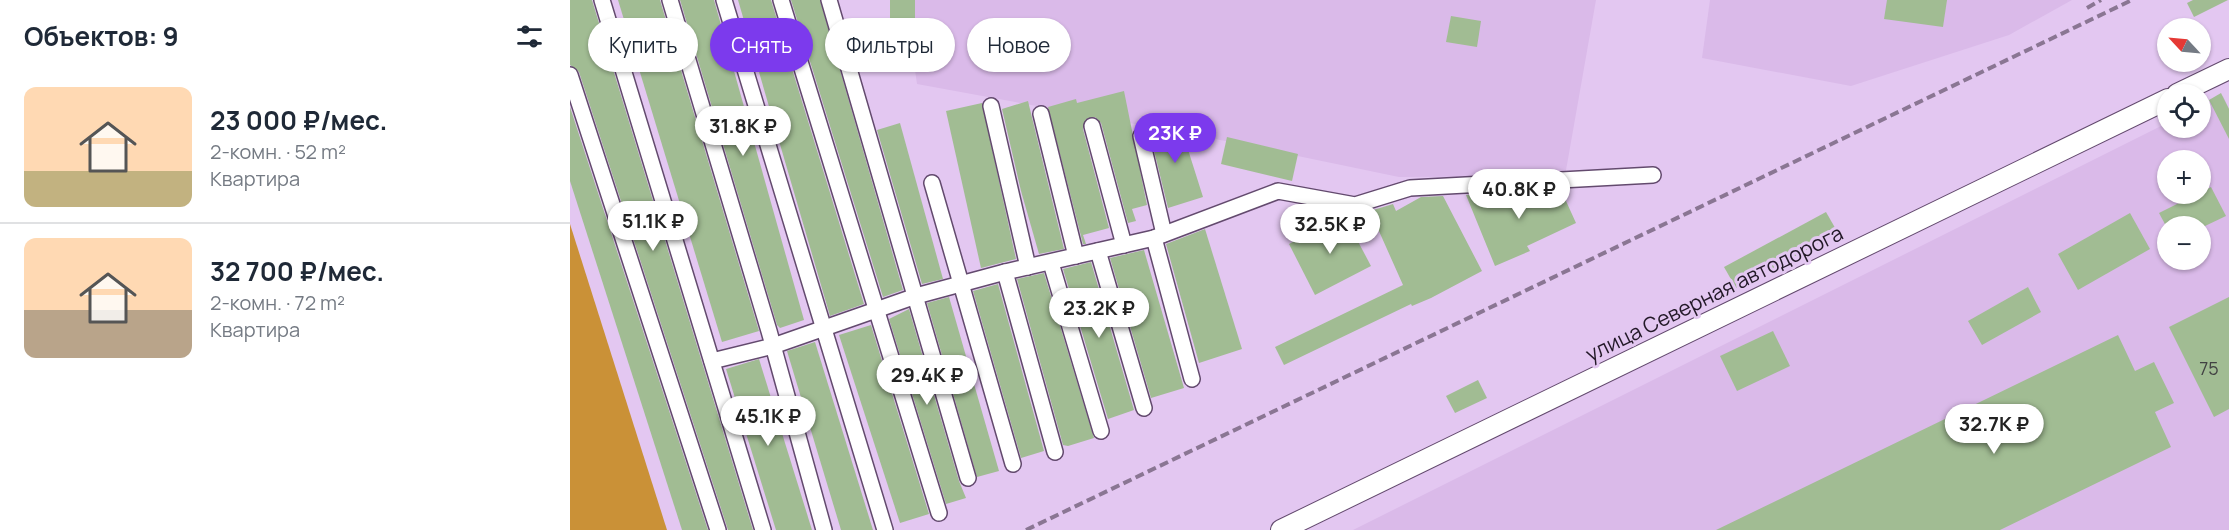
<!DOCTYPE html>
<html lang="ru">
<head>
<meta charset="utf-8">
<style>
	body { margin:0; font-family:Manrope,sans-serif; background:#f6f6f7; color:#1f2937; height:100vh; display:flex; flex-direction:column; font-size:22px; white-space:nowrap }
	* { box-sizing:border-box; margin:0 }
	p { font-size:20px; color:#747a83 }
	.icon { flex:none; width:33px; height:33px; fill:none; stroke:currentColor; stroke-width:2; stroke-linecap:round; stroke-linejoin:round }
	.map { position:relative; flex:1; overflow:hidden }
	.side { display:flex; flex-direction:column; background:#fff; width:570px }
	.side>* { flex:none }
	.banner { position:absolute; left:18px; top:18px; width:570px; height:54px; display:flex; gap:12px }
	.needle { width:39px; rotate:296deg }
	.controls { position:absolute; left:1587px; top:18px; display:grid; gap:12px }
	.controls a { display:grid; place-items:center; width:54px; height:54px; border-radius:50%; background:#fff; box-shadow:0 2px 4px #0004; font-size:30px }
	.price { position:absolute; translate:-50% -51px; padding:0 14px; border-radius:21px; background:#fff; color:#222; font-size:20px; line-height:39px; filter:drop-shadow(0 2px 3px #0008) }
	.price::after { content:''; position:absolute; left:50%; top:36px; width:18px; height:14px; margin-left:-9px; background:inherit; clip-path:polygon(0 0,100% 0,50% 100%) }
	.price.current { background:#7c3aed; color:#fff }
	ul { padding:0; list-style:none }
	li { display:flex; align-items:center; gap:18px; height:150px; padding:0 24px }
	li+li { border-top:2px solid #e0e1e3 }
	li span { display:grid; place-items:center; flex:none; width:168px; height:120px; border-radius:12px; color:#555 }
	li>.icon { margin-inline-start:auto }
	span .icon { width:72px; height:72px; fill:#fffc; stroke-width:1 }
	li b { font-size:26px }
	h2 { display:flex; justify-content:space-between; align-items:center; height:72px; padding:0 24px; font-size:26px }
	.pill { padding:0 21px; border-radius:27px; background:#fff; box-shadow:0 2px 4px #0004; font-size:21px; line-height:54px }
	.pill.current { background:#7c3aed; color:#fff }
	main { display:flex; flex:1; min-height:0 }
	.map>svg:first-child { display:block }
	.built { fill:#dabae9; fill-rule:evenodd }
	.forest { fill:#ca9137 }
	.building { fill:#a1bc93 }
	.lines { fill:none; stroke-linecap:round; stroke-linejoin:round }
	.minor-casing { stroke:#634a6e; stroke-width:18 }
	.major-casing { stroke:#634a6e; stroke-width:22 }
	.minor { stroke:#fff; stroke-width:15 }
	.major { stroke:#fff; stroke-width:20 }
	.rail { stroke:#8a7693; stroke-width:4; stroke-dasharray:9 4.5; stroke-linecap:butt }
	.labels { text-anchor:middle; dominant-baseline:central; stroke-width:6; stroke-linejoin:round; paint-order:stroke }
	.number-label { font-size:18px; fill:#424243 }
	.street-label { font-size:21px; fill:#231928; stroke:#e3c7f1 }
</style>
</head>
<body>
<main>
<section class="side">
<h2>Объектов: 9<svg class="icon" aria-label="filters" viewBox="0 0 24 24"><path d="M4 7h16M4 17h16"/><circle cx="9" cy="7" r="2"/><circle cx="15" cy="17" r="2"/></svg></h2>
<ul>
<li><span style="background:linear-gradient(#ffd9b3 70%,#c2b280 0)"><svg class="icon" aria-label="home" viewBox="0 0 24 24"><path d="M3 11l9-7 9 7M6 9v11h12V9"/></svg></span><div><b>23 000 ₽/мес.</b><p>2-комн. · 52 m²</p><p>Квартира</p></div></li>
<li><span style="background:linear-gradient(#ffd9b3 60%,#b9a48a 0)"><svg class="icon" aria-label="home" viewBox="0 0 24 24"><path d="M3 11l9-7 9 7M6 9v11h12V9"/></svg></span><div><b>32 700 ₽/мес.</b><p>2-комн. · 72 m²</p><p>Квартира</p></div></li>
</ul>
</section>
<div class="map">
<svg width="1659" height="530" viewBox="0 0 1659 530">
	<rect width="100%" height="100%" fill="#e3c7f1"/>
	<g class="built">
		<polygon points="335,0 1026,0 995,176 829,177 631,136 347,84"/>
		<polygon points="1140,0 1502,0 1439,35 1281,86 1132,58"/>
		<path d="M1653 96 1659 109V530H783L1597 123 1598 128H1630L1631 107ZM1598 160H1630V194H1598ZM1598 226H1630V260H1598Z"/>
	</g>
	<polygon class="forest" points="0,224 97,530 0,530"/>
	<g class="building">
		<polygon points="0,0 22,0 183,530 158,530 9,72 0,65"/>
		<polygon points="48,0 90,0 189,331 152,342"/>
		<polygon points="110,0 144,0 234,320 210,328 207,325"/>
		<polygon points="168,0 201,0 294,304 260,316"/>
		<polygon points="221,0 250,0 333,290 313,297"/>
		<rect x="320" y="0" width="25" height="60"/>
		<polygon points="1317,0 1377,0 1373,27 1314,19"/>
		<polygon points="1623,0 1658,0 1624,17 1617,3"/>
		<polygon points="881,16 911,21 907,47 876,42"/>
		<polygon points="554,91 577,205 562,209 566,221 558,223 531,123 525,117 516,119 513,129 539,228 513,235 516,244 513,244 478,107 506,99 507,103"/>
		<polygon points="1651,93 1659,109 1659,139 1639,100"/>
		<polygon points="458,101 494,249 469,254 451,191 432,109"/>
		<polygon points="412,103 446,259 411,268 376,111"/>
		<polygon points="0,107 138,530 112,530 0,181"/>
		<polygon points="608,118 633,197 598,208 580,134 576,128"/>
		<polygon points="330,123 373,279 352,284 307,130"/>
		<polygon points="657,137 728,154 722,181 651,164"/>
		<polygon points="1641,187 1656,216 1635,226 1596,226 1589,213"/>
		<polygon points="991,190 1006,223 957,246 960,251 925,266 896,195 936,193 937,197 948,192"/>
		<polygon points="873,196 912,271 861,298 842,306 841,304 714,365 705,347 833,285 800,211 823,204 826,211 851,197"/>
		<polygon points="1256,212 1268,233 1166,288 1154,267"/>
		<polygon points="1560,213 1580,249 1508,290 1488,254"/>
		<polygon points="774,215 801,266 745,295 719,244"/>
		<polygon points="635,229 672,349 629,363 596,244"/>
		<polygon points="574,250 614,388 581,398 540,258"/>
		<polygon points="521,262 564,410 538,419 493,269"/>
		<polygon points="474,273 524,438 498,446 493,445 447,279"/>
		<polygon points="428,284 474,451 451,458 403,291"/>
		<polygon points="1458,287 1471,312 1412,345 1398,321"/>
		<polygon points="379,297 429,471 407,477 357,303"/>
		<polygon points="1659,297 1659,409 1644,417 1599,327"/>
		<polygon points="339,309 389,481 396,498 376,504 319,319"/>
		<polygon points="301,325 359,514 330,523 269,335"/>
		<polygon points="1203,331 1220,366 1167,391 1150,356"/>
		<polygon points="1548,335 1565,371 1584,362 1604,403 1585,412 1601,447 1430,530 1146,530"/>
		<polygon points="245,342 303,530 271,530 217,351"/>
		<polygon points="189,359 242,530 206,530 156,369"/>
		<polygon points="908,380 917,398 885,413 876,396"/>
	</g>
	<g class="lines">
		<defs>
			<g id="minor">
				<polyline points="32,0 193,530"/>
				<polyline points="100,0 199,331 254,530"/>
				<polyline points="154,0 315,530"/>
				<polyline points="211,0 369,513"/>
				<polyline points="259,0 398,478"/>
				<polyline points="0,75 148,530"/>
				<polyline points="421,106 458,267"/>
				<polyline points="471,114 506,256"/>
				<polyline points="522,126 554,245"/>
				<polyline points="571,136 594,234"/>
				<polyline points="362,183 443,464"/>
				<polyline points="584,238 622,379"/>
				<polyline points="528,251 574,408"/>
				<polyline points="481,263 531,431"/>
				<polyline points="435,272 485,452"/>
				<polyline points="142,361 203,346 346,296 435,272 584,238 708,191 785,205 840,188 1083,175"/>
			</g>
			<g id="major">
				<polyline points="1607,94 1659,69"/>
				<polyline points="711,530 1598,99"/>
			</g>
		</defs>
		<use href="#minor" class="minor-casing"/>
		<use href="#major" class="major-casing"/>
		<use href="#minor" class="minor"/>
		<use href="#major" class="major"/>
		<g class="rail">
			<polyline points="1517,8 1531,0"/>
			<polyline points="456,530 1562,0"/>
		</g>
	</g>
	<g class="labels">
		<g class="number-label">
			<text x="1639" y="368">75</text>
		</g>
		<g class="street-label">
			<text transform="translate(1144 293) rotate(-26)">улица Северная автодорога</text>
		</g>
	</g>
</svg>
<div class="controls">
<a><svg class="needle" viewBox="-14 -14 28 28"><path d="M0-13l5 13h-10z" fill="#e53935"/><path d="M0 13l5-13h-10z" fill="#747a83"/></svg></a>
<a><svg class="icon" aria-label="locate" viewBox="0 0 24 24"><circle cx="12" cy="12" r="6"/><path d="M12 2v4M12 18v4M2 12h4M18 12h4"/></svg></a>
<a>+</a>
<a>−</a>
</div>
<b class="price" style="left:173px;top:157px">31.8K ₽</b>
<b class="price current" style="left:605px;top:164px">23K ₽</b>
<b class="price" style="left:949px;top:220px">40.8K ₽</b>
<b class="price" style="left:83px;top:252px">51.1K ₽</b>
<b class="price" style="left:760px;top:255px">32.5K ₽</b>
<b class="price" style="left:529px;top:339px">23.2K ₽</b>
<b class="price" style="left:357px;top:406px">29.4K ₽</b>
<b class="price" style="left:198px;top:447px">45.1K ₽</b>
<b class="price" style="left:1424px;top:455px">32.7K ₽</b>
<div class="banner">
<a class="pill">Купить</a>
<a class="pill current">Снять</a>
<a class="pill">Фильтры</a>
<a class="pill">Новое</a>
</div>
</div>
</main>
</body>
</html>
